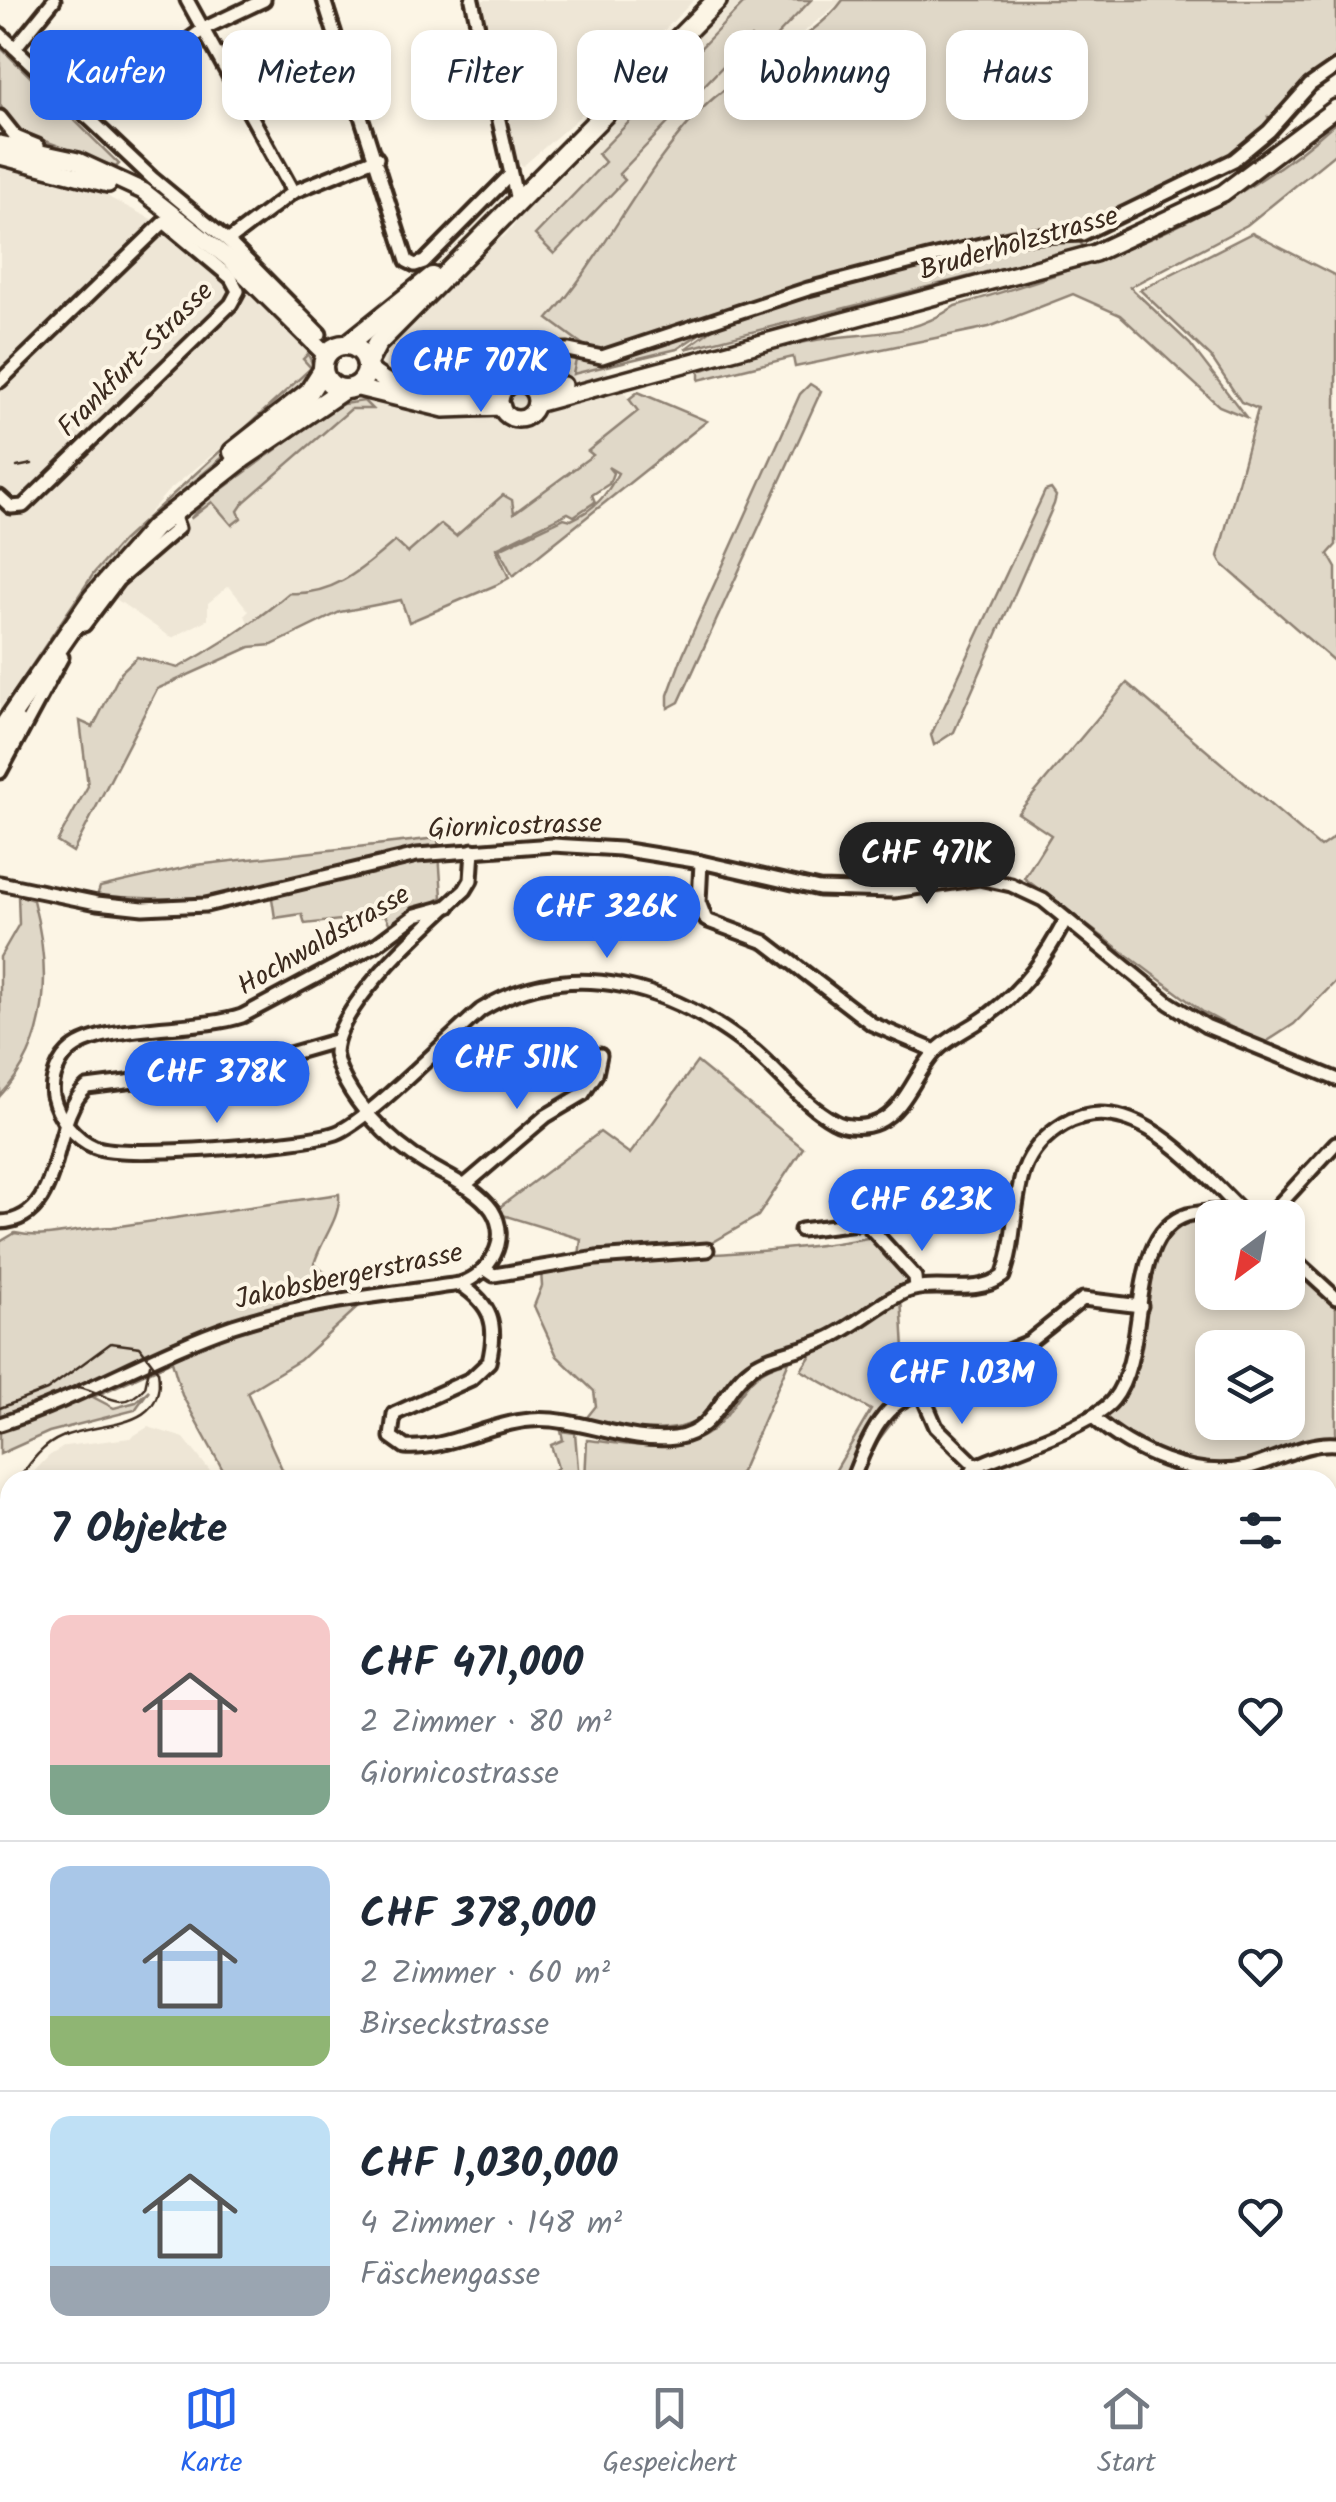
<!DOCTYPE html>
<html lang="de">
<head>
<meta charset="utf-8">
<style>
	body { margin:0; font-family:Kalam,sans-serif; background:#f6f6f7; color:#1f2937; height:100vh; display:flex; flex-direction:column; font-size:38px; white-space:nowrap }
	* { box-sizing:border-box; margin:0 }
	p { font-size:32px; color:#747a83 }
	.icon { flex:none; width:55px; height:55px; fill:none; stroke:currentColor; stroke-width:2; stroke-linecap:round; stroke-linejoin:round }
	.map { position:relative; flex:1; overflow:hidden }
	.details { position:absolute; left:0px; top:1470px; width:1338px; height:892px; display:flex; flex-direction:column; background:#fff; border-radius:30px 30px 0 0; box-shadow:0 5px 15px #0003 }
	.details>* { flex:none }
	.hud { position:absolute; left:30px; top:30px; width:1278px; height:90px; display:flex; gap:20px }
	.needle { width:65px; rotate:212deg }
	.controls { position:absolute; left:1195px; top:1200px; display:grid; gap:20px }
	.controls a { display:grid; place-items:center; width:110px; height:110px; border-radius:20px; background:#fff; box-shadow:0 5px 15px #0003; font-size:50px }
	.price { position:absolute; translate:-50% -85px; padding:0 22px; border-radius:35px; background:#2563eb; color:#fff; font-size:32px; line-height:65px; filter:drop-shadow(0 2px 5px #0008) }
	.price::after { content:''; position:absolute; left:50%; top:60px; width:30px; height:22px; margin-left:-15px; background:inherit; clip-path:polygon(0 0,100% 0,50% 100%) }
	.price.selected { background:#222; color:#fff }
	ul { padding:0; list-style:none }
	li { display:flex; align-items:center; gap:30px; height:250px; padding:0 50px }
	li+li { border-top:2px solid #e0e1e3 }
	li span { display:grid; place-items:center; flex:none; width:280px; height:200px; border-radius:20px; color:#555 }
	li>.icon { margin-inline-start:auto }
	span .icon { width:120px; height:120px; fill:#fffc; stroke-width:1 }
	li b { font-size:42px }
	h2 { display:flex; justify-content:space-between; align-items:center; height:120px; padding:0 50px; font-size:42px }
	.pill { padding:0 35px; border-radius:20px; background:#fff; box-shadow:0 5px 15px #0003; font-size:35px; line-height:90px }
	.pill.selected { background:#2563eb; color:#fff }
	.tab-bar { display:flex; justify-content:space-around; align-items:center; height:140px; border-top:2px solid #e0e1e3; background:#fff; font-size:28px; color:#747a83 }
	.tab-bar a { display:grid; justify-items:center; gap:5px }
	.tab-bar .selected { color:#2563eb }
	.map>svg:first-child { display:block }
	.built { fill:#eee6d6 }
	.green { fill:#e0d8c8; stroke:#8e8173; stroke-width:2.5; fill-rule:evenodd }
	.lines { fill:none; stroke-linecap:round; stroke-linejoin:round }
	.street-casing { stroke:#3b2a1e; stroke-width:19 }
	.secondary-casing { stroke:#3b2a1e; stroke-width:22 }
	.primary-casing { stroke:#3b2a1e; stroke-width:25 }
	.street { stroke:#fcf5e5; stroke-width:11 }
	.secondary { stroke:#fcf5e5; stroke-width:15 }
	.primary { stroke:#fcf5e5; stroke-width:18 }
	.tram { stroke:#3b2a1e; stroke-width:2.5 }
	.rail { stroke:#3b2a1e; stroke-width:2.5 }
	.labels { text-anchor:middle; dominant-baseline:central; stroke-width:8; stroke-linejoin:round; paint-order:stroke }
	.street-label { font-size:28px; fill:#3b2a1e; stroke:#fcf5e5 }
</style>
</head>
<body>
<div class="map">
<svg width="1336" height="2362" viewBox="0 0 1336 2362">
	<rect width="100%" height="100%" fill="#fcf5e5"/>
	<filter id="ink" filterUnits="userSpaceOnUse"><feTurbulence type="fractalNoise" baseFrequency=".01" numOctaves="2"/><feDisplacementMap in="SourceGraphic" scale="20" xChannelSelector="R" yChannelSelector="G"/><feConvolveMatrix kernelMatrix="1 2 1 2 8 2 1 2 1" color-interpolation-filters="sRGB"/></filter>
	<g filter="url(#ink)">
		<g class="built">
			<polygon points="480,0 694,0 576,120 523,166 516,162"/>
			<polygon points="727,0 843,0 780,51 549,318 593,352 638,411 626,424 589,451 592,455 513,514 503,495 456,536 408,554 394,541 347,581 308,595 289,593 249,626 245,615 249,611 229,586 208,603 208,619 172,638 113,597 211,497 232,524 244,502 351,409 362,400 379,401 391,377 386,369 389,343 498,235 502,238 512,228 534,195"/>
			<polygon points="0,165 106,191 110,198 204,246 321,360 312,373 168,491 131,534 0,721"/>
			<polygon points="148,1427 184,1438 217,1480 26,1480 49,1456 65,1446 130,1438"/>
		</g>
		<g class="green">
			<polygon points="747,0 811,0 764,49 751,37 619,174 625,180 554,254 535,235 605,162 598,154"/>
			<path d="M843 0H1336V66L1282 117H1268L1270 123 1236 155 1085 228 1012 233 861 269 593 352 548 319C606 254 642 170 703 108 739 71 815 40 843 0Z"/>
			<polygon points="0,47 119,164 116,167 18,131 0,105"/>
			<path d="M1336 122V153L1247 225 1130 287 1190 344 1246 417 1219 406 1120 315 1073 294 989 327 795 367 793 357 699 380V371C741 358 785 344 829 338 878 332 912 336 955 306 1092 266 1228 220 1336 122Z"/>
			<polygon points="1252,233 1336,276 1336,545 1328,554 1336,568 1336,663 1222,564 1218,556 1258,409 1241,402 1211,357 1140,290"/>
			<polygon points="1052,237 1077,239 1084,247 685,349 722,322 830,286 988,246"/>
			<polygon points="714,324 677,349 573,374 576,360 602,362"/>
			<polygon points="308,354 315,370 307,386 159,511 118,556 0,713 94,573 122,541 311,368 303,359"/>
			<polygon points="810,384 821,391 679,702 668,708 668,695 683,654 800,394"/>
			<path d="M638 392 707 421 513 576 499 549 564 518 571 520C594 510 607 495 618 473L608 467 613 473 609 484 592 495 595 502 574 516 568 513 496 548 509 578 496 585 409 622 401 600 340 612 272 645 250 647 157 689 73 852 57 842 88 786 80 721 93 727 121 672 137 657 178 668C218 646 254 623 289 593 334 596 363 568 395 541L408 553 441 524 456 536 503 495 512 500 514 513 593 455 588 451 638 411 629 399Z"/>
			<polygon points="364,401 372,409 351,409 244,502 238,511 241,518 232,525 212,502 190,519 206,501 323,415 343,404"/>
			<polygon points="1051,489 1056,496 1054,504 954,732 934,745 931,735 1045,491"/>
			<polygon points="1127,683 1320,847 1336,836 1336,981 1294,1024 1263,1044 1203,1012 1024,878 1051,835 1018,813"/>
			<polygon points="438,838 442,897 392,929 385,915 305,924 302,914 275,918 270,885 188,900 97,896 100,887 196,865"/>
			<path d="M18 895 33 900C51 969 51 1042 0 1096V957L19 924Z"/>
			<polygon points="697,1062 803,1148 758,1216 703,1248 579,1257 581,1239 493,1212 600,1132 630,1154"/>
			<path d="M339 1194C341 1218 321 1240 314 1264L334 1280 328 1297 358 1307 300 1360 247 1392 287 1480H221L224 1472 182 1395 172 1361 93 1397 114 1408 136 1402 149 1390 135 1410 49 1432 0 1454V1242L15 1233C48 1241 79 1227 113 1227Z"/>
			<path d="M1226 1211 1234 1217 1212 1218V1292H1288V1263L1336 1308V1444L1241 1469 1166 1461 1109 1431 1106 1417 1126 1379 1152 1250 1183 1216ZM1212 1348H1288V1422H1212Z"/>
			<path d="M878 1236 915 1277 901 1297 907 1403 877 1442 859 1480H830L871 1410 801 1370 813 1352C771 1353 744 1354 719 1392 712 1403 706 1416 694 1422 667 1436 613 1428 584 1421L596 1406 594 1391 557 1356 534 1306 542 1286 541 1271C653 1251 767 1258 878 1236Z"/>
			<path d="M789 1361 741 1472 733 1480H585L587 1440C624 1443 677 1456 710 1432 742 1407 738 1372 789 1361Z"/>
			<polygon points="561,1431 575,1433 579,1480 549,1480 547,1474 558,1468 551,1445 563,1440"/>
			<polygon points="857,2353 980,2353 980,2362 860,2362"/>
		</g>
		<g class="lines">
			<defs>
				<g id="street">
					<polyline points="187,0 293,192"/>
					<polyline points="324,0 407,261 415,265 424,262 510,175"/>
					<polyline points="472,0 518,205"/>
					<polyline points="0,34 152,178 228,241 320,334"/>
					<polyline points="15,48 54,0"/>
					<polyline points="86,116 205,28 264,0"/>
					<polyline points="0,117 16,137 38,146"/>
					<polyline points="228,241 293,192 377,158"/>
					<polyline points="513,364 525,384"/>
					<polyline points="0,381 164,222 231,278 238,291 231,304 23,506 11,507 0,497"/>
					<polyline points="507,387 516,352 568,350 602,357 808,289 924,259 1013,237 1082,234 1234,160 1269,131 1310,85 1336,67"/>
					<polyline points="84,625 118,580 178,528 172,511"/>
					<polyline points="0,772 62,657"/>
					<polyline points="701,862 699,902 706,920 765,942 872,1024 936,1051"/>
					<polyline points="0,883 97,903 143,908 206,905 417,855 553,845 620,849 701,862 819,889 894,891 979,878 1011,885 1043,900 1169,1003 1206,1026 1336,1079"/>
					<path d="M449 906 416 915 377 944 242 1016C197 1031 105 1023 72 1049 59 1059 50 1080 53 1096 58 1118 75 1139 95 1147 124 1159 304 1144 336 1133 367 1122 450 1036 481 1010 573 954 674 987 754 1051 780 1073 804 1105 834 1121 846 1128 865 1128 878 1122 906 1109 915 1073 935 1052 950 1036 974 1027 991 1013 1025 987 1046 957 1066 919"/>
					<polyline points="464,1186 546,1116 583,1094 596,1074 600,1055"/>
					<polyline points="1267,1218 1336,1143"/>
					<path d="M0 1222C67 1220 48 1120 87 1087L244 1067 335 1041"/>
					<polyline points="801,1230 865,1222 915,1277 916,1288"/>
					<polyline points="1288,1254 1336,1298"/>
					<polyline points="485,1269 494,1275 596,1258 707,1250"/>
					<path d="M460 1284C492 1305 498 1324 489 1362L471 1379 394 1414 391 1437 405 1447C447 1450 489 1423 531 1420 578 1416 626 1444 675 1438 717 1432 721 1390 751 1368 773 1352 804 1351 829 1338 854 1326 875 1307 900 1294 933 1277 972 1299 1003 1276 1016 1242 1012 1204 1024 1170 1031 1151 1046 1135 1064 1124 1134 1084 1202 1174 1249 1218"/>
					<path d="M1094 1418C1132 1451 1194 1480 1246 1468 1274 1461 1307 1441 1336 1444"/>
					<path d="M0 1424C81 1398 154 1353 233 1326 306 1302 384 1295 460 1284 490 1274 511 1240 492 1210 477 1189 450 1178 428 1165 391 1144 343 1096 335 1053 336 1005 429 923 465 890L471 880 473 850"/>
					<polyline points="976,1466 936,1427 924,1399 930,1384 1029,1342 1083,1299 1141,1306"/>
					<path d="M852 1480C866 1445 882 1398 924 1393"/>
					<path d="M967 1480 976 1466C1010 1451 1092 1426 1113 1400 1152 1352 1124 1235 1187 1215 1205 1210 1222 1212 1240 1210"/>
					<polyline points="1328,1591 1336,1578"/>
					<polyline points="0,1653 10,1654"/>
					<polyline points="1328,1778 1336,1765"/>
					<polyline points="0,1948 10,1961"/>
					<polyline points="0,2040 10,2054"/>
					<polyline points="1328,2085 1336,2089"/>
					<polyline points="0,2280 10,2306"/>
					<polyline points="1328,2315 1336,2303"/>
					<polyline points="26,2352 26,2362"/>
					<polyline points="239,2352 247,2362"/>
					<polyline points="549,2352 557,2362"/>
					<polyline points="786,2352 788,2362"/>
					<polyline points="857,2352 860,2362"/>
					<polyline points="1001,2352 1003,2362"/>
					<polyline points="93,2362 93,2352"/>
					<polyline points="380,2362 388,2352"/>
					<polyline points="741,2362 753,2352"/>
					<polyline points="1125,2362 1134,2352"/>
					<polyline points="1296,2362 1300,2352"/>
				</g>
				<g id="secondary">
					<polyline points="0,144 78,161 143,191 228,258 327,356"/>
					<polyline points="0,156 108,184"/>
					<path d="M367 367C399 400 459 400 501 396"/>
					<circle cx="518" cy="401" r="18"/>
					<polyline points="354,387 444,409 502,407"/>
					<polyline points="533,391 563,385"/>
					<polyline points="536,404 1095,253 1223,193 1336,108"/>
				</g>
				<g id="primary">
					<polyline points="347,345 432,277"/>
					<circle cx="345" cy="367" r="22"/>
					<polyline points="367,363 377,344 717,0"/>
					<polyline points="233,452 309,392 323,370"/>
					<polyline points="0,732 92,599 154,528 244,457 344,389"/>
					<polyline points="0,753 16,723"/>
				</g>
			</defs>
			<use href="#street" class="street-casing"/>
			<use href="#secondary" class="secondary-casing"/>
			<use href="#primary" class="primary-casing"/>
			<use href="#street" class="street"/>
			<use href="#secondary" class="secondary"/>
			<use href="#primary" class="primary"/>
			<g class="tram">
				<path d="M50 1396 79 1387C107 1393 121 1415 145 1387L150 1364"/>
				<path d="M0 1408 47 1390 111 1343 140 1347 158 1371C168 1432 98 1421 62 1437 42 1445 30 1463 18 1480"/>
				<polyline points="0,1506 10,1491"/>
				<polyline points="0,1663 10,1664"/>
				<polyline points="961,2352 977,2362"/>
				<polyline points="927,2362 941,2352"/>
				<polyline points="1280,2362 1285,2352"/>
			</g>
			<polyline class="rail" points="17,467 32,464"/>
		</g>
	</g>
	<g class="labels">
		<g class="street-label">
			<text transform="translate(1019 244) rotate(-16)">Bruderholzstrasse</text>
			<text transform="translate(136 360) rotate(-45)">Frankfurt-Strasse</text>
			<text transform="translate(515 827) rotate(-2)">Giornicostrasse</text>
			<text transform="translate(324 941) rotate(-30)">Hochwaldstrasse</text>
			<text transform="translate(349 1277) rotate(-12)">Jakobsbergerstrasse</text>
		</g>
	</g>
</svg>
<div class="controls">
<a><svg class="needle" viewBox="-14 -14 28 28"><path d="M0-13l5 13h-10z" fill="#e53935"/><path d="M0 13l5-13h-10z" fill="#747a83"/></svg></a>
<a><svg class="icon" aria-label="layers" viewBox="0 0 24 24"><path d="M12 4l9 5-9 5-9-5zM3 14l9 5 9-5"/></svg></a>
</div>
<b class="price" style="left:481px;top:415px">CHF 707K</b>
<b class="price selected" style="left:927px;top:907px">CHF 471K</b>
<b class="price" style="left:607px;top:961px">CHF 326K</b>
<b class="price" style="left:517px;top:1112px">CHF 511K</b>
<b class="price" style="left:217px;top:1126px">CHF 378K</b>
<b class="price" style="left:922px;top:1254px">CHF 623K</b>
<b class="price" style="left:962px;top:1427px">CHF 1.03M</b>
<div class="hud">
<a class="pill selected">Kaufen</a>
<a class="pill">Mieten</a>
<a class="pill">Filter</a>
<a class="pill">Neu</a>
<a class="pill">Wohnung</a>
<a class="pill">Haus</a>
</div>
<section class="details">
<h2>7 Objekte<svg class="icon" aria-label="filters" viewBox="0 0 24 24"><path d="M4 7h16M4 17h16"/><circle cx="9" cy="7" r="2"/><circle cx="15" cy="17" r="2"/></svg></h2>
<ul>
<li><span style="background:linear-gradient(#f6c9c9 75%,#7fa58c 0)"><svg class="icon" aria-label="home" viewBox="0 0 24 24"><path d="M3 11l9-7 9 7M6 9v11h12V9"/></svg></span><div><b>CHF 471,000</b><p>2 Zimmer · 80 m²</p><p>Giornicostrasse</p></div><svg class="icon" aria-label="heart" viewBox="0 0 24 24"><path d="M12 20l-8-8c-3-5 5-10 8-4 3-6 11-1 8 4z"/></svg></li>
<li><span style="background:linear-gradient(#a9c7e8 75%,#8fb573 0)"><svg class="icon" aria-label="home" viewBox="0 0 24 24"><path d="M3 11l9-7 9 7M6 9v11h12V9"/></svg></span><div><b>CHF 378,000</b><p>2 Zimmer · 60 m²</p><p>Birseckstrasse</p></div><svg class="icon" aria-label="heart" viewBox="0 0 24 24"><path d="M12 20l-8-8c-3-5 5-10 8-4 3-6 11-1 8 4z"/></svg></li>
<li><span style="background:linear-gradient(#bfe0f5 75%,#9aa5b1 0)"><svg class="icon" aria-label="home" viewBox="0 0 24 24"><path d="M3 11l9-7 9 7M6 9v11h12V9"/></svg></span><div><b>CHF 1,030,000</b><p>4 Zimmer · 148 m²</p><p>Fäschengasse</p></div><svg class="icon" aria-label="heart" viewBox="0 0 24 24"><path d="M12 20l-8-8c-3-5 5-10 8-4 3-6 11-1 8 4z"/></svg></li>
</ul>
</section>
</div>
<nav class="tab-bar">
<a class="selected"><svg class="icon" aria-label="map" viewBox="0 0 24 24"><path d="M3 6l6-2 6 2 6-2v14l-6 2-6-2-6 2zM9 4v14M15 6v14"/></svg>Karte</a>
<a><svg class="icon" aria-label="saved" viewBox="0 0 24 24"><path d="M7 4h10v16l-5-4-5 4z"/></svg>Gespeichert</a>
<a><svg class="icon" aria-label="home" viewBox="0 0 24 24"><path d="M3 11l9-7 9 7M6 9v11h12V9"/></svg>Start</a>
</nav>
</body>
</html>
